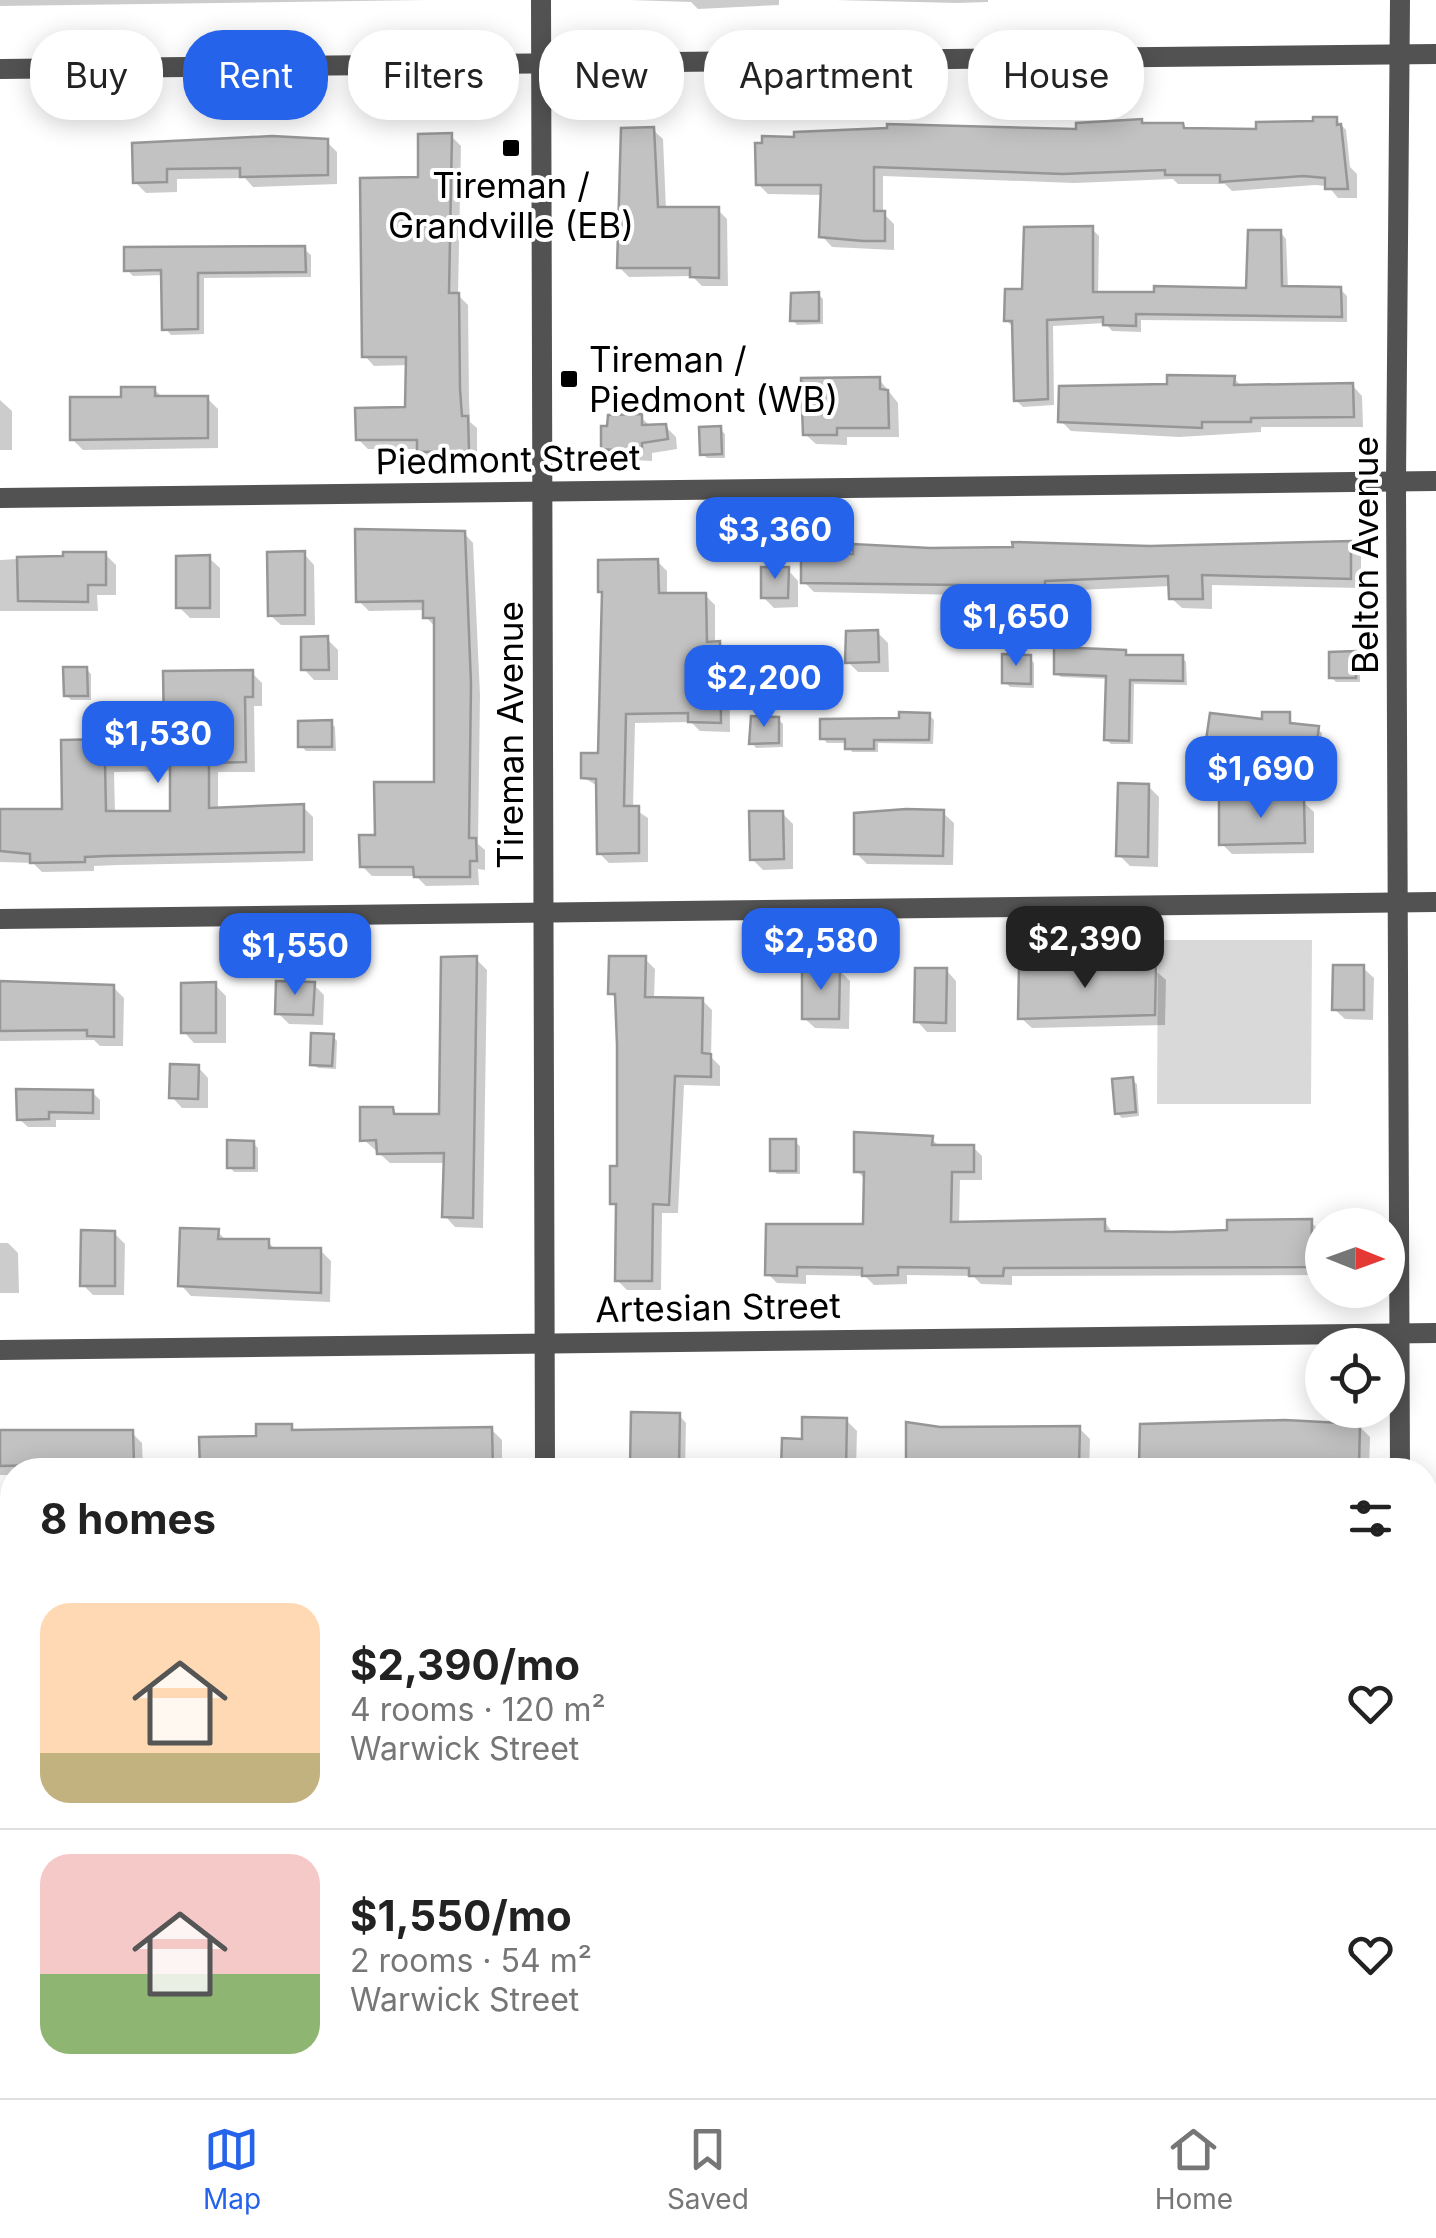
<!DOCTYPE html>
<html lang="en">
<head>
<meta charset="utf-8">
<style>
	body { margin:0; font-family:Inter,sans-serif; background:#f6f6f6; color:#222; height:100vh; display:flex; flex-direction:column; font-size:38px; white-space:nowrap }
	* { box-sizing:border-box; margin:0 }
	p { font-size:32px; color:#767676 }
	.icon { flex:none; width:55px; height:55px; fill:none; stroke:currentColor; stroke-width:2; stroke-linecap:round; stroke-linejoin:round }
	.map { position:relative; flex:1; overflow:hidden }
	.sheet { position:absolute; left:0px; top:1458px; width:1438px; height:642px; display:flex; flex-direction:column; background:#fff; border-radius:40px 40px 0 0; box-shadow:0 5px 25px #0003 }
	.sheet>* { flex:none }
	.hud { position:absolute; left:30px; top:30px; width:1378px; height:90px; display:flex; gap:20px }
	.needle { width:65px; rotate:91deg }
	.fabs { position:absolute; left:1305px; top:1208px; display:grid; gap:20px }
	.fabs a { display:grid; place-items:center; width:100px; height:100px; border-radius:50%; background:#fff; box-shadow:0 5px 25px #0003; font-size:50px }
	.price { position:absolute; translate:-50% -85px; padding:0 22px; border-radius:20px; background:#2563eb; color:#fff; font-size:32px; line-height:65px; filter:drop-shadow(0 2px 5px #0008) }
	.price::after { content:''; position:absolute; left:50%; top:60px; width:30px; height:22px; margin-left:-15px; background:inherit; clip-path:polygon(0 0,100% 0,50% 100%) }
	.price.active { background:#222; color:#fff }
	ul { padding:0; list-style:none }
	li { display:flex; align-items:center; gap:30px; height:250px; padding:0 40px }
	li+li { border-top:2px solid #e0e0e0 }
	li span { display:grid; place-items:center; flex:none; width:280px; height:200px; border-radius:30px; color:#555 }
	li>.icon { margin-inline-start:auto }
	span .icon { width:120px; height:120px; fill:#fffc; stroke-width:1 }
	li b { font-size:42px }
	h2 { display:flex; justify-content:space-between; align-items:center; height:120px; padding:0 40px; font-size:42px }
	.tag { padding:0 35px; border-radius:40px; background:#fff; box-shadow:0 5px 25px #0003; font-size:35px; line-height:90px }
	.tag.active { background:#2563eb; color:#fff }
	.tabs { display:flex; justify-content:space-around; align-items:center; height:140px; border-top:2px solid #e0e0e0; background:#fff; font-size:28px; color:#767676 }
	.tabs a { display:grid; justify-items:center; gap:5px }
	.tabs .active { color:#2563eb }
	.map>svg:first-child { display:block }
	.green { fill:#d9d9d9 }
	.shadow { fill:#0003; fill-rule:evenodd }
	.building { fill:#c2c2c2; stroke:#969696; stroke-width:2.5; fill-rule:evenodd }
	.lines { fill:none; stroke-linecap:round; stroke-linejoin:round }
	.minor { stroke:#525252; stroke-width:20 }
	.tertiary { stroke:#525252; stroke-width:20 }
	.poi-dot { fill:#000; stroke:#fff; stroke-width:4 }
	.labels { text-anchor:middle; dominant-baseline:central; stroke-width:8; stroke-linejoin:round; paint-order:stroke }
	.poi-label { font-size:35px; fill:#000; stroke:#fff }
	.street-label { font-size:35px; fill:#000; stroke:#fff }
</style>
</head>
<body>
<div class="map">
<svg width="1436" height="2098" viewBox="0 0 1436 2098">
	<rect width="100%" height="100%" fill="#fff"/>
	<polygon class="green" points="1158,940 1312,940 1311,1104 1157,1104"/>
	<g class="shadow">
		<polygon points="0,0 426,0 0,6"/>
		<polygon points="630,0 779,0 779,5 698,9 691,2"/>
		<polygon points="835,0 988,0 988,2 957,3"/>
		<polygon points="1336,119 1346,130 1350,167 1357,174 1357,198 1338,198 1328,186 1315,185 1232,191 1225,184 1178,184 1173,179 1074,183 883,176 883,213 894,224 894,250 832,247 822,236 824,195 768,194 758,184 764,138 890,130 1078,132 1141,121 1145,126 1182,125 1187,131 1258,132"/>
		<polygon points="653,130 663,139 666,209 718,210 727,219 728,286 702,286 692,276 629,277 619,267"/>
		<polygon points="451,136 461,146 458,295 468,305 469,400 470,422 477,428 477,460 429,461 419,449 368,449 358,439 408,410 408,365 374,366 365,356 421,180"/>
		<polygon points="326,141 337,152 337,184 253,187 245,178 177,179 177,192 146,193 135,182 135,146"/>
		<polygon points="1092,229 1099,236 1098,295 1248,290 1280,232 1286,239 1288,288 1340,289 1347,296 1347,322 1141,320 1141,332 1112,331 1105,323 1053,326 1054,405 1023,407 1016,400 1014,328 1006,320 1024,292"/>
		<polygon points="304,249 311,255 311,277 204,278 204,334 171,335 165,328 164,275 133,276 127,270"/>
		<polygon points="818,294 823,299 823,324 797,325 793,320"/>
		<polygon points="1234,378 1243,388 1352,385 1362,396 1363,427 1261,427 1261,432 1179,437 1071,431 1061,421"/>
		<polygon points="879,379 898,403 899,437 847,437 847,445 816,444 805,434"/>
		<polygon points="154,389 163,398 207,398 218,409 218,448 83,450 72,439 124,399"/>
		<polygon points="0,400 12,411 12,450 0,450"/>
		<polygon points="641,417 651,427 665,426 676,437 677,449 652,453 652,461 615,459 604,448"/>
		<polygon points="720,429 725,434 725,458 707,458 702,454"/>
		<polygon points="464,533 473,543 480,695 478,844 485,850 485,870 478,869 479,885 426,886 416,876 372,876 362,866 377,837 436,784 436,628 426,617 426,610 369,611 359,601"/>
		<polygon points="1350,543 1361,554 1361,588 1212,585 1212,609 1182,608 1171,598 1171,586 1054,591 1055,602 974,607 962,595 814,592 804,582 930,551"/>
		<polygon points="105,554 116,565 116,595 97,595 98,611 0,611 0,560"/>
		<polygon points="304,554 314,565 315,625 281,625 270,615"/>
		<polygon points="209,558 220,568 220,618 190,618 179,607"/>
		<polygon points="657,561 667,571 667,596 705,595 715,605 715,644 729,654 730,732 700,731 691,722 635,723 633,808 648,818 648,862 609,863 599,853 599,787 583,777 600,755 605,595 600,591"/>
		<polygon points="788,570 798,581 798,607 774,608 763,597"/>
		<polygon points="877,632 888,643 889,672 858,672 848,662"/>
		<polygon points="327,639 338,650 338,680 314,680 304,669"/>
		<polygon points="1125,652 1131,658 1182,657 1186,662 1187,685 1134,684 1133,744 1111,744 1106,739 1108,679 1061,677 1056,673"/>
		<polygon points="1355,654 1360,658 1360,682 1336,682 1331,677"/>
		<polygon points="1030,658 1034,663 1034,688 1010,687 1005,682"/>
		<polygon points="86,669 91,674 91,700 71,700 66,695"/>
		<path d="M252 673 262 683V706H254L255 772H218V810L303 807 313 817V861L118 865 94 866V871L42 872 33 863 0 862V809L65 811 113 741 166 734ZM173 771V813H115L114 772Z"/>
		<polygon points="1289,714 1293,726 1317,729 1322,733 1321,745 1213,744 1209,739"/>
		<polygon points="929,715 934,720 933,744 878,743 878,752 852,752 848,743 827,743 823,738"/>
		<polygon points="778,719 783,724 783,747 756,748 752,743"/>
		<polygon points="331,723 335,727 336,751 306,751 301,746"/>
		<polygon points="1148,786 1159,797 1158,867 1130,866 1119,855"/>
		<polygon points="1303,802 1314,812 1314,853 1232,854 1222,844"/>
		<polygon points="782,813 793,824 793,869 763,870 752,859"/>
		<polygon points="943,813 954,823 953,865 867,864 856,853"/>
		<polygon points="476,959 487,970 483,1228 455,1227 445,1216 446,1163 390,1163 363,1139 392,1109 400,1117 442,1117"/>
		<polygon points="645,959 655,969 654,999 702,1000 712,1010 711,1057 720,1066 720,1086 684,1085 678,1213 662,1213 661,1290 627,1290 617,1280 619,1209 612,1202 619,1168 618,1000 610,993"/>
		<polygon points="1363,968 1374,978 1373,1020 1345,1019 1334,1009"/>
		<polygon points="839,970 850,981 849,1029 815,1028 804,1018"/>
		<polygon points="946,970 956,981 956,1032 927,1032 917,1021"/>
		<polygon points="1155,970 1166,980 1165,1025 1032,1028 1021,1018"/>
		<polygon points="0,985 113,987 124,998 123,1046 100,1046 94,1040 0,1041"/>
		<polygon points="215,985 226,996 226,1043 194,1043 184,1032"/>
		<polygon points="314,985 324,995 323,1025 289,1024 278,1013"/>
		<polygon points="333,1036 337,1041 336,1069 318,1068 313,1064"/>
		<polygon points="198,1067 208,1078 208,1108 182,1108 172,1097"/>
		<polygon points="1132,1080 1137,1084 1139,1116 1122,1118 1117,1113"/>
		<polygon points="92,1092 100,1100 100,1120 56,1120 56,1127 28,1127 19,1119"/>
		<polygon points="931,1138 940,1147 973,1147 982,1156 982,1180 960,1180 959,1224 1104,1221 1113,1233 1229,1232 1311,1222 1320,1231 1320,1275 1012,1276 1012,1285 981,1284 973,1276 907,1275 907,1284 874,1285 865,1276 806,1275 806,1284 777,1283 768,1274 865,1226 866,1180 857,1171"/>
		<polygon points="795,1142 800,1146 800,1174 777,1174 773,1170"/>
		<polygon points="253,1143 258,1148 258,1172 234,1172 230,1167"/>
		<polygon points="217,1231 228,1242 268,1242 277,1251 320,1250 331,1261 330,1302 191,1296 181,1285"/>
		<polygon points="114,1233 125,1244 124,1295 93,1295 83,1285"/>
		<polygon points="0,1243 8,1243 18,1253 19,1293 0,1293"/>
		<polygon points="634,1415 679,1415 686,1423 685,1470 634,1470"/>
		<polygon points="846,1420 857,1431 856,1470 784,1470 804,1441"/>
		<polygon points="291,1426 297,1433 491,1429 502,1440 502,1470 202,1470"/>
		<polygon points="1359,1426 1370,1437 1369,1470 1148,1470 1141,1463"/>
		<polygon points="1079,1428 1090,1439 1089,1470 916,1470 908,1462 940,1429"/>
		<polygon points="132,1433 142,1443 143,1470 12,1470 12,1475 0,1475 0,1434"/>
		<rect x="0" y="1517" width="12" height="33"/>
		<rect x="0" y="1891" width="12" height="40"/>
		<polygon points="0,1985 12,1985 12,2088 99,2088 99,2098 0,2098"/>
		<polygon points="634,2088 703,2088 703,2098 633,2098"/>
		<polygon points="770,2088 837,2088 837,2093 855,2098 770,2098"/>
		<polygon points="1062,2092 1068,2098 928,2098 928,2093"/>
		<polygon points="1136,2093 1215,2093 1220,2098 1136,2098"/>
	</g>
	<g class="building">
		<polygon points="1313,117 1337,117 1337,125 1341,124 1348,189 1325,189 1325,178 1303,176 1220,182 1220,175 1165,175 1165,170 1062,174 874,167 874,211 885,211 885,241 863,241 819,237 821,185 756,185 755,143 762,143 762,136 794,137 794,132 887,128 887,124 1076,129 1076,123 1142,119 1142,123 1183,123 1184,128 1256,129 1256,122 1313,121"/>
		<polygon points="654,127 658,207 719,207 719,278 690,277 690,268 617,268 621,128"/>
		<polygon points="452,133 449,293 459,293 460,389 462,416 468,416 469,451 417,452 417,440 356,440 355,408 405,407 406,357 362,357 360,178 418,177 418,134"/>
		<polygon points="272,136 328,139 328,175 240,177 240,168 167,169 167,182 133,183 132,143"/>
		<polygon points="1093,226 1093,292 1154,292 1154,286 1246,288 1248,230 1281,230 1282,286 1341,287 1342,317 1136,314 1136,326 1103,325 1103,317 1047,320 1048,399 1014,401 1012,321 1004,321 1005,289 1022,289 1024,227"/>
		<polygon points="305,246 306,272 198,273 198,329 162,330 161,270 124,271 124,247"/>
		<polygon points="819,292 819,321 790,321 791,293"/>
		<polygon points="1167,375 1235,376 1234,385 1353,383 1354,417 1251,418 1251,422 1202,422 1202,428 1058,422 1059,386 1167,384"/>
		<polygon points="880,377 880,389 888,390 889,428 837,428 837,435 803,435 801,378"/>
		<polygon points="121,387 155,387 155,396 208,396 208,438 70,440 70,397 121,397"/>
		<polygon points="642,414 642,425 666,424 668,439 642,443 642,452 601,449 601,426 607,426 608,415"/>
		<polygon points="721,426 722,454 700,455 699,427"/>
		<polygon points="355,529 465,531 471,684 469,838 476,838 477,861 470,861 470,877 414,877 413,867 360,867 359,835 375,835 374,782 434,782 434,618 423,618 423,601 356,602"/>
		<polygon points="1351,541 1351,579 1202,575 1203,599 1169,599 1168,576 1045,581 1045,592 960,597 960,585 801,583 801,553 853,554 853,544 930,548 1013,547 1012,542 1150,546"/>
		<polygon points="305,551 305,615 268,616 267,552"/>
		<polygon points="63,552 106,552 106,585 88,585 88,602 18,601 17,557 63,556"/>
		<polygon points="210,555 210,608 176,608 176,556"/>
		<polygon points="658,559 659,593 706,593 707,642 720,641 721,723 688,722 688,713 626,714 624,806 639,806 639,853 597,854 596,779 581,778 581,753 598,753 602,592 598,592 598,560"/>
		<polygon points="761,567 789,567 788,598 761,598"/>
		<polygon points="878,630 879,662 845,663 846,631"/>
		<polygon points="328,636 329,670 301,670 301,637"/>
		<polygon points="1054,647 1126,650 1126,655 1183,655 1183,681 1130,680 1129,741 1104,740 1106,676 1054,674"/>
		<polygon points="1356,651 1356,678 1329,678 1329,652"/>
		<polygon points="1002,654 1031,655 1031,684 1002,683"/>
		<polygon points="63,667 87,667 88,696 64,696"/>
		<path d="M253 670V697H245L246 762 209 763V808L304 804V852L107 856 85 857V862L30 863V854L0 851V809H62L61 740 111 739V732H164L163 671ZM170 762V811H106L105 763Z"/>
		<polygon points="899,712 930,713 929,740 874,740 874,749 845,749 845,739 820,739 820,719 899,718"/>
		<polygon points="1262,712 1290,712 1290,723 1319,726 1317,742 1206,740 1210,713 1262,719"/>
		<polygon points="751,716 779,717 779,743 749,744"/>
		<polygon points="332,720 332,747 298,747 298,721"/>
		<polygon points="1118,783 1149,784 1148,857 1116,856"/>
		<polygon points="1219,798 1304,799 1305,843 1219,845"/>
		<polygon points="906,809 944,810 943,856 854,854 854,813"/>
		<polygon points="749,811 783,811 784,859 750,860"/>
		<polygon points="477,956 473,1218 442,1217 444,1153 377,1154 376,1140 360,1141 360,1107 393,1107 394,1114 439,1114 441,957"/>
		<polygon points="609,956 646,956 645,997 703,998 702,1053 711,1054 711,1077 675,1076 669,1205 653,1204 652,1281 615,1281 616,1204 610,1204 610,1166 617,1166 617,1045 615,994 608,994"/>
		<polygon points="1019,964 1156,967 1155,1015 1018,1019"/>
		<polygon points="1333,965 1364,965 1364,1010 1332,1010"/>
		<polygon points="802,967 840,968 839,1019 802,1019"/>
		<polygon points="915,968 947,968 946,1023 914,1022"/>
		<polygon points="0,981 114,985 114,1037 87,1036 87,1030 0,1031"/>
		<polygon points="276,981 315,982 313,1015 275,1014"/>
		<polygon points="216,982 216,1033 181,1033 181,983"/>
		<polygon points="311,1033 334,1034 332,1066 310,1065"/>
		<polygon points="170,1064 199,1065 198,1099 169,1098"/>
		<polygon points="1133,1077 1136,1112 1115,1114 1112,1079"/>
		<polygon points="16,1089 93,1090 93,1113 49,1112 49,1119 17,1120"/>
		<polygon points="854,1132 933,1136 932,1145 974,1145 974,1172 952,1172 951,1222 1105,1219 1105,1231 1171,1232 1227,1230 1227,1220 1312,1219 1311,1267 1004,1268 1003,1276 969,1276 969,1268 898,1267 898,1275 862,1276 862,1268 797,1267 797,1276 765,1275 766,1224 863,1224 864,1172 854,1172"/>
		<rect x="770" y="1139" width="26" height="32"/>
		<polygon points="227,1140 254,1141 254,1168 227,1168"/>
		<polygon points="180,1228 219,1229 218,1239 269,1239 269,1248 321,1248 321,1293 178,1286"/>
		<polygon points="81,1230 115,1231 115,1286 80,1286"/>
		<polygon points="631,1412 680,1413 679,1467 630,1466"/>
		<polygon points="802,1417 847,1418 846,1470 781,1470 782,1438 802,1439"/>
		<polygon points="1285,1420 1360,1424 1359,1466 1139,1464 1140,1424"/>
		<polygon points="906,1422 940,1427 1080,1426 1079,1466 952,1470 952,1464 906,1463"/>
		<polygon points="256,1424 292,1424 292,1430 492,1427 493,1470 361,1470 361,1460 318,1461 318,1470 200,1470 199,1437 256,1436"/>
		<polygon points="0,1430 133,1430 134,1463 0,1466"/>
	</g>
	<g class="lines">
		<g class="minor">
			<polyline points="0,69 1436,54"/>
			<polyline points="0,498 1436,481"/>
			<polyline points="0,919 1436,902"/>
			<polyline points="0,1350 1436,1333"/>
			<polyline points="1400,1470 1396,482 1400,0"/>
			<polyline points="1425,1802 1436,1802"/>
			<polyline points="0,1818 12,1818"/>
			<polyline points="1400,2088 1400,2098"/>
		</g>
		<g class="tertiary">
			<polyline points="541,0 545,1470"/>
			<polyline points="543,2098 543,2088"/>
		</g>
	</g>
	<g class="poi-dot">
		<rect x="501" y="138" width="20" height="20" rx="5"/>
		<rect x="559" y="369" width="20" height="20" rx="5"/>
	</g>
	<g class="labels">
		<g class="poi-label">
			<text x="511" y="185">Tireman /<tspan x="511" dy="40">Grandville (EB)</tspan></text>
			<text x="589" y="359" text-anchor="start">Tireman /<tspan x="589" dy="40">Piedmont (WB)</tspan></text>
		</g>
		<g class="street-label">
			<text transform="translate(508 459) rotate(-1)">Piedmont Street</text>
			<text transform="translate(1365 555) rotate(-90)">Belton Avenue</text>
			<text transform="translate(510 735) rotate(-90)">Tireman Avenue</text>
			<text transform="translate(718 1307) rotate(-1)">Artesian Street</text>
		</g>
	</g>
</svg>
<div class="fabs">
<a><svg class="needle" viewBox="-14 -14 28 28"><path d="M0-13l5 13h-10z" fill="#e53935"/><path d="M0 13l5-13h-10z" fill="#767676"/></svg></a>
<a><svg class="icon" aria-label="locate" viewBox="0 0 24 24"><circle cx="12" cy="12" r="6"/><path d="M12 2v4M12 18v4M2 12h4M18 12h4"/></svg></a>
</div>
<b class="price" style="left:775px;top:582px">$3,360</b>
<b class="price" style="left:1016px;top:669px">$1,650</b>
<b class="price" style="left:764px;top:730px">$2,200</b>
<b class="price" style="left:158px;top:786px">$1,530</b>
<b class="price" style="left:1261px;top:821px">$1,690</b>
<b class="price active" style="left:1085px;top:991px">$2,390</b>
<b class="price" style="left:821px;top:993px">$2,580</b>
<b class="price" style="left:295px;top:998px">$1,550</b>
<div class="hud">
<a class="tag">Buy</a>
<a class="tag active">Rent</a>
<a class="tag">Filters</a>
<a class="tag">New</a>
<a class="tag">Apartment</a>
<a class="tag">House</a>
</div>
<section class="sheet">
<h2>8 homes<svg class="icon" aria-label="filters" viewBox="0 0 24 24"><path d="M4 7h16M4 17h16"/><circle cx="9" cy="7" r="2"/><circle cx="15" cy="17" r="2"/></svg></h2>
<ul>
<li><span style="background:linear-gradient(#ffd9b3 75%,#c2b280 0)"><svg class="icon" aria-label="home" viewBox="0 0 24 24"><path d="M3 11l9-7 9 7M6 9v11h12V9"/></svg></span><div><b>$2,390/mo</b><p>4 rooms · 120 m²</p><p>Warwick Street</p></div><svg class="icon" aria-label="heart" viewBox="0 0 24 24"><path d="M12 20l-8-8c-3-5 5-10 8-4 3-6 11-1 8 4z"/></svg></li>
<li><span style="background:linear-gradient(#f6c9c9 60%,#8fb573 0)"><svg class="icon" aria-label="home" viewBox="0 0 24 24"><path d="M3 11l9-7 9 7M6 9v11h12V9"/></svg></span><div><b>$1,550/mo</b><p>2 rooms · 54 m²</p><p>Warwick Street</p></div><svg class="icon" aria-label="heart" viewBox="0 0 24 24"><path d="M12 20l-8-8c-3-5 5-10 8-4 3-6 11-1 8 4z"/></svg></li>
</ul>
</section>
</div>
<nav class="tabs">
<a class="active"><svg class="icon" aria-label="map" viewBox="0 0 24 24"><path d="M3 6l6-2 6 2 6-2v14l-6 2-6-2-6 2zM9 4v14M15 6v14"/></svg>Map</a>
<a><svg class="icon" aria-label="saved" viewBox="0 0 24 24"><path d="M7 4h10v16l-5-4-5 4z"/></svg>Saved</a>
<a><svg class="icon" aria-label="home" viewBox="0 0 24 24"><path d="M3 11l9-7 9 7M6 9v11h12V9"/></svg>Home</a>
</nav>
</body>
</html>
